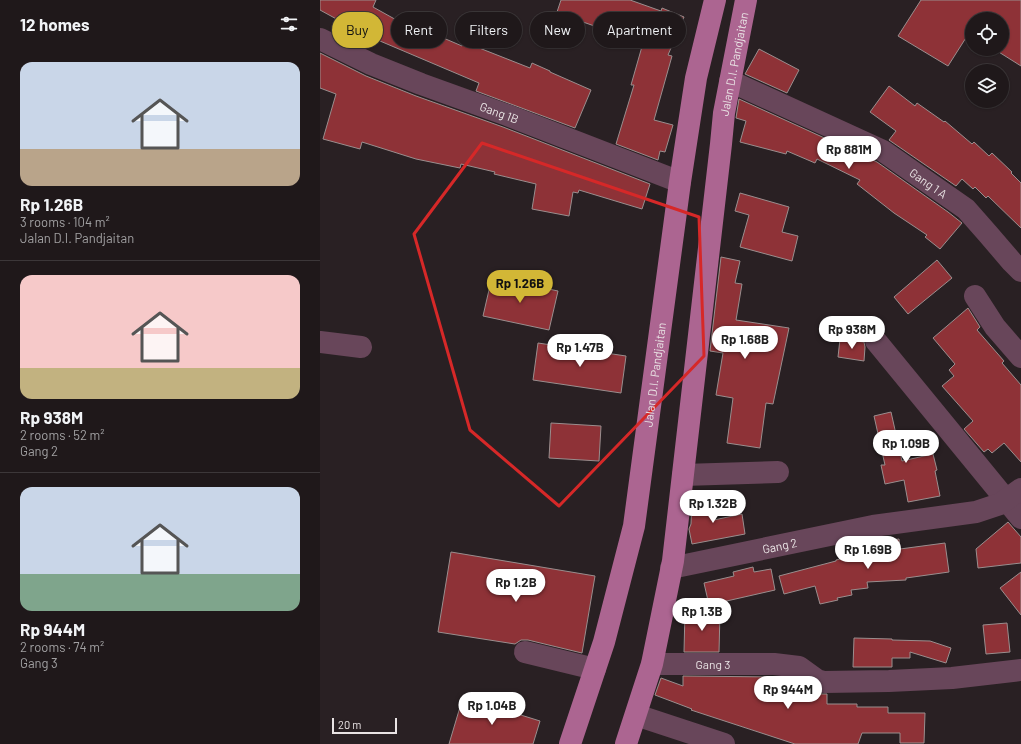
<!DOCTYPE html>
<html lang="en">
<head>
<meta charset="utf-8">
<style>
	body { margin:0; font-family:Barlow,sans-serif; background:#2c2527; color:#f1f3f6; height:100vh; display:flex; flex-direction:column; font-size:15px; white-space:nowrap }
	* { box-sizing:border-box; margin:0 }
	p { font-size:13px; color:#a1a0a2 }
	.icon { flex:none; width:22px; height:22px; fill:none; stroke:currentColor; stroke-width:2; stroke-linecap:round; stroke-linejoin:round }
	.map { position:relative; flex:1; overflow:hidden }
	.details { display:flex; flex-direction:column; background:#1f181a; width:320px }
	.details>* { flex:none }
	.hud { position:absolute; left:12px; top:12px; width:380px; height:36px; display:flex; gap:8px }
	.fabs { position:absolute; left:645px; top:12px; display:grid; gap:8px }
	.fabs a { display:grid; place-items:center; width:44px; height:44px; border-radius:50%; background:#1f181a; box-shadow:0 1px 3px #0004,0 0 0 1px #3c3739; font-size:20px }
	.scale { position:absolute; left:12px; bottom:10px; width:65px; box-sizing:border-box; padding-left:4px; border:2px solid #e9e3e4; border-top:0; font-size:11px; line-height:14px; white-space:nowrap; color:#e9e3e4; -webkit-text-stroke:3px #292023; paint-order:stroke }
	.price { position:absolute; translate:-50% -34px; padding:0 9px; border-radius:14px; background:#fff; color:#222; font-size:13px; line-height:26px; filter:drop-shadow(0 1px 2px #0008) }
	.price::after { content:''; position:absolute; left:50%; top:24px; width:12px; height:9px; margin-left:-6px; background:inherit; clip-path:polygon(0 0,100% 0,50% 100%) }
	.price.current { background:#d2b736; color:#111 }
	ul { padding:0; list-style:none }
	li { display:grid; align-content:center; gap:8px; height:212px; padding:0 20px }
	li+li { border-top:1px solid #3c3739 }
	li span { display:grid; place-items:center; height:124px; border-radius:12px; color:#555 }
	li>.icon { margin-inline-start:auto }
	span .icon { width:72px; height:72px; fill:#fffc; stroke-width:1 }
	li b { font-size:17px }
	h2 { display:flex; justify-content:space-between; align-items:center; height:48px; padding:0 20px; font-size:17px }
	.chip { padding:0 14px; border-radius:18px; background:#1f181a; box-shadow:0 1px 3px #0004,0 0 0 1px #3c3739; font-size:14px; line-height:36px }
	.chip.current { background:#d2b736; color:#111 }
	main { display:flex; flex:1; min-height:0 }
	.map>svg:first-child { display:block }
	.building { fill:#8e3237; stroke:#9a8e8e }
	.lines { fill:none; stroke-linecap:round; stroke-linejoin:round }
	.minor { stroke:#68465a; stroke-width:22 }
	.major { stroke:#ac6591; stroke-width:22 }
	.marked { fill:none; stroke:#d62828; stroke-width:3; stroke-linejoin:round }
	.labels { text-anchor:middle; dominant-baseline:central; stroke-width:3; stroke-linejoin:round; paint-order:stroke }
	.street-label { font-size:12px; fill:#e9e3e4; stroke:#292023 }
</style>
</head>
<body>
<main>
<section class="details">
<h2>12 homes<svg class="icon" aria-label="filters" viewBox="0 0 24 24"><path d="M4 7h16M4 17h16"/><circle cx="9" cy="7" r="2"/><circle cx="15" cy="17" r="2"/></svg></h2>
<ul>
<li><span style="background:linear-gradient(#c9d6e8 70%,#b9a48a 0)"><svg class="icon" aria-label="home" viewBox="0 0 24 24"><path d="M3 11l9-7 9 7M6 9v11h12V9"/></svg></span><div><b>Rp 1.26B</b><p>3 rooms · 104 m²</p><p>Jalan D.I. Pandjaitan</p></div></li>
<li><span style="background:linear-gradient(#f6c9c9 75%,#c2b280 0)"><svg class="icon" aria-label="home" viewBox="0 0 24 24"><path d="M3 11l9-7 9 7M6 9v11h12V9"/></svg></span><div><b>Rp 938M</b><p>2 rooms · 52 m²</p><p>Gang 2</p></div></li>
<li><span style="background:linear-gradient(#c9d6e8 70%,#7fa58c 0)"><svg class="icon" aria-label="home" viewBox="0 0 24 24"><path d="M3 11l9-7 9 7M6 9v11h12V9"/></svg></span><div><b>Rp 944M</b><p>2 rooms · 74 m²</p><p>Gang 3</p></div></li>
</ul>
</section>
<div class="map">
<svg width="701" height="744" viewBox="0 0 701 744">
	<rect width="100%" height="100%" fill="#292023"/>
	<g class="building">
		<polygon points="0,0 56,0 53,7 89,27 119,41 121,37 142,46 144,42 210,68 212,63 230,71 230,72 271,90 255,128 156,91 159,83 60,41 42,32 42,33 0,10"/>
		<polygon points="241,0 310,0 341,11 342,8 364,17 348,55 352,56 334,120 353,125 345,152 340,151 338,160 296,144 314,85 311,85 323,43 263,22 262,24 236,15"/>
		<polygon points="601,0 701,0 701,66 674,49 682,49 682,19 652,19 652,35 649,33 628,66 578,36"/>
		<polygon points="439,49 479,70 467,93 425,74"/>
		<polygon points="0,53 46,76 96,96 183,127 330,184 322,209 259,190 258,193 253,192 249,216 212,209 216,184 174,174 175,172 141,164 140,168 96,159 42,142 40,149 3,139 16,94 0,88"/>
		<polygon points="569,86 595,106 597,103 624,122 625,121 652,144 654,142 669,156 672,153 692,172 691,173 701,183 701,228 668,196 666,198 655,187 653,189 642,179 636,186 569,140 576,131 550,112"/>
		<polygon points="419,99 557,162 628,212 642,223 620,249 605,237 607,235 574,213 537,184 540,180 497,159 495,163 467,151 466,154 420,142 426,121 416,118"/>
		<polygon points="420,193 469,207 462,232 478,236 472,261 420,247 429,215 415,211"/>
		<polygon points="401,257 420,261 415,283 422,284 416,320 469,328 453,404 446,403 440,448 407,443 413,398 396,395 403,353 390,351"/>
		<polygon points="617,260 632,278 588,314 574,297"/>
		<polygon points="172,277 238,291 229,330 163,316"/>
		<polygon points="648,308 660,327 657,330 684,361 682,363 701,385 701,462 684,443 672,453 668,449 664,452 644,429 653,421 622,386 634,376 629,370 635,364 613,338"/>
		<polygon points="520,339 544,342 545,347 544,361 518,357"/>
		<polygon points="218,343 306,356 301,393 213,380"/>
		<polygon points="571,412 582,461 613,454 617,470 615,471 620,496 588,502 584,480 565,484 561,465 565,465 554,416"/>
		<polygon points="231,423 281,426 279,461 229,458"/>
		<polygon points="393,500 394,520 422,514 425,534 372,544 369,529 371,524 372,501"/>
		<polygon points="688,522 701,537 701,563 658,568 656,549"/>
		<polygon points="579,539 580,549 625,543 629,572 586,578 586,580 547,582 548,588 531,590 532,595 517,598 518,600 500,604 495,586 464,594 459,576 516,561 516,560 537,555 561,552 559,542"/>
		<polygon points="131,552 275,576 262,653 208,640 201,640 195,644 118,632"/>
		<polygon points="433,567 434,572 451,569 455,590 389,605 384,583 414,576 413,572"/>
		<polygon points="701,572 701,615 680,588"/>
		<polygon points="365,611 400,612 399,652 364,652"/>
		<polygon points="687,623 690,652 666,654 663,625"/>
		<polygon points="534,638 572,639 572,640 610,641 631,648 626,663 590,652 590,658 572,658 572,667 533,667"/>
		<polygon points="363,676 455,677 469,681 478,681 493,692 501,694 507,694 507,704 537,704 537,707 568,707 568,713 605,713 604,743 580,743 580,733 542,733 538,744 475,744 371,710 372,709 335,695 341,678 363,686"/>
		<polygon points="143,697 220,721 213,744 129,744"/>
	</g>
	<g class="lines">
		<g class="minor">
			<path id="s1" d="M0 39 51 64 101 84 187 115 360 182"/>
			<path id="s2" d="M410 81 563 151 646 209 668 234 692 262 701 271"/>
			<polyline points="655,296 675,327 701,357"/>
			<polyline points="556,341 701,518"/>
			<polyline points="0,342 41,347"/>
			<polyline points="363,475 458,472"/>
			<path id="s3" d="M351 568 553 526 656 512 680 504 701 489"/>
			<polyline points="205,652 275,669"/>
			<path id="s4" d="M332 664H454L479 667 497 680 504 682 569 681 632 678 701 670"/>
			<polyline points="316,715 404,744"/>
		</g>
		<g class="major">
			<path id="s5" d="M250 744 284 642 314 526 360 182 376 78 395 0"/>
			<path id="s6" d="M306 744 332 664 353 561 401 144 404 113 426 0"/>
		</g>
	</g>
	<path class="marked" d="M162 143 379 217 384 356 239 506 150 430 94 234Z"/>
	<g class="labels">
		<g class="street-label">
			<text stroke="none"><textPath href="#s6" startOffset="690">Jalan D.I. Pandjaitan</textPath></text>
			<text stroke="none"><textPath href="#s1" startOffset="194">Gang 1B</textPath></text>
			<text stroke="none"><textPath href="#s2" startOffset="224">Gang 1 A</textPath></text>
			<text stroke="none"><textPath href="#s5" startOffset="380">Jalan D.I. Pandjaitan</textPath></text>
			<text stroke="none"><textPath href="#s3" startOffset="111">Gang 2</textPath></text>
			<text stroke="none"><textPath href="#s4" startOffset="61">Gang 3</textPath></text>
		</g>
	</g>
</svg>
<div class="fabs">
<a><svg class="icon" aria-label="locate" viewBox="0 0 24 24"><circle cx="12" cy="12" r="6"/><path d="M12 2v4M12 18v4M2 12h4M18 12h4"/></svg></a>
<a><svg class="icon" aria-label="layers" viewBox="0 0 24 24"><path d="M12 4l9 5-9 5-9-5zM3 14l9 5 9-5"/></svg></a>
</div>
<div class="scale">20 m</div>
<b class="price" style="left:529px;top:170px">Rp 881M</b>
<b class="price current" style="left:200px;top:304px">Rp 1.26B</b>
<b class="price" style="left:532px;top:350px">Rp 938M</b>
<b class="price" style="left:425px;top:360px">Rp 1.68B</b>
<b class="price" style="left:260px;top:368px">Rp 1.47B</b>
<b class="price" style="left:586px;top:464px">Rp 1.09B</b>
<b class="price" style="left:393px;top:524px">Rp 1.32B</b>
<b class="price" style="left:548px;top:570px">Rp 1.69B</b>
<b class="price" style="left:196px;top:603px">Rp 1.2B</b>
<b class="price" style="left:382px;top:632px">Rp 1.3B</b>
<b class="price" style="left:468px;top:710px">Rp 944M</b>
<b class="price" style="left:172px;top:726px">Rp 1.04B</b>
<div class="hud">
<a class="chip current">Buy</a>
<a class="chip">Rent</a>
<a class="chip">Filters</a>
<a class="chip">New</a>
<a class="chip">Apartment</a>
</div>
</div>
</main>
</body>
</html>
